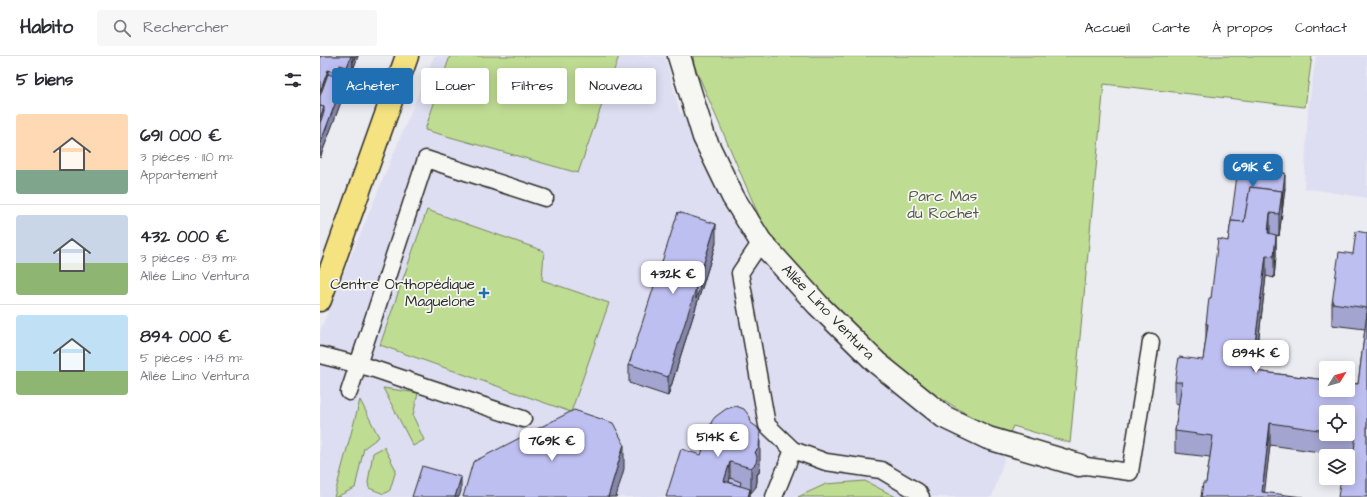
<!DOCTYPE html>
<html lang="fr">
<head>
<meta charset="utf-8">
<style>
	body { margin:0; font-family:"Architects Daughter",sans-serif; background:#f7f7f7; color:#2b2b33; height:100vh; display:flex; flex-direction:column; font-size:15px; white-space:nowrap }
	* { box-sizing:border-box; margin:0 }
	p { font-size:13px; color:#7c7c81 }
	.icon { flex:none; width:22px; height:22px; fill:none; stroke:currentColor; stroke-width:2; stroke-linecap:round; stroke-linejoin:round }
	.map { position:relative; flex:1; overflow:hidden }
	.details { display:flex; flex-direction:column; background:#fff; width:320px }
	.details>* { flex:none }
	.top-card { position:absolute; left:12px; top:12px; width:380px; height:36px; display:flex; gap:8px }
	.needle { width:26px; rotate:53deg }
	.buttons { position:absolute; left:999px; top:305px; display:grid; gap:8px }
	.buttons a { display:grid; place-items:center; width:36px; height:36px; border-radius:4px; background:#fff; box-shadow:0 2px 10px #0003; font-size:20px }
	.price { position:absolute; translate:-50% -34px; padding:0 9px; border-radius:8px; background:#fff; color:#222; font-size:13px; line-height:26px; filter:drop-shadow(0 1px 2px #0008) }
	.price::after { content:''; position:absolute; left:50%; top:24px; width:12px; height:9px; margin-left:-6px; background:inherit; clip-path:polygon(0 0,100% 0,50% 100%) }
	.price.on { background:#1f6fb2; color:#fff }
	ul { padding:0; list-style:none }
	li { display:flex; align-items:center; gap:12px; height:100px; padding:0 16px }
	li+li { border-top:1px solid #e1e1e2 }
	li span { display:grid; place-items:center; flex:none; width:112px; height:80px; border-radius:4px; color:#555 }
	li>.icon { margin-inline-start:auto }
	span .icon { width:48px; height:48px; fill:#fffc; stroke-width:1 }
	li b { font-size:17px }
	h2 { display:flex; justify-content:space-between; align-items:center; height:48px; padding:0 16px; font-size:17px }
	.pill { padding:0 14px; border-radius:4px; background:#fff; box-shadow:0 2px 10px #0003; font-size:14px; line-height:36px }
	.pill.on { background:#1f6fb2; color:#fff }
	header { display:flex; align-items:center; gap:24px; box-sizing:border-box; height:56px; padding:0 20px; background:#fff; border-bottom:1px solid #e1e1e2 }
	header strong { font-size:19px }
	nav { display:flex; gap:22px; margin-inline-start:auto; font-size:14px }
	.search { width:280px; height:36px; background:#f7f7f7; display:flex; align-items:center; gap:10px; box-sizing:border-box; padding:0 14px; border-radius:4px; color:#7c7c81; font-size:15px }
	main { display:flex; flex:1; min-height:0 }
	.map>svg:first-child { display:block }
	.built { fill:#dedef2 }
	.green { fill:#bfdc93; stroke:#75845f }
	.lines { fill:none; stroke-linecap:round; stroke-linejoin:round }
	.lane-casing { stroke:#2b2b2b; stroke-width:19 }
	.street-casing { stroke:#2b2b2b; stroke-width:25 }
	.primary-casing { stroke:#2b2b2b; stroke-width:25 }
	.lane { stroke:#f6f6f2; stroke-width:16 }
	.street { stroke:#f6f6f2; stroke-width:22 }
	.primary { stroke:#f5e382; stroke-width:22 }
	.wall { fill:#a3a4cf; stroke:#2b2b2b; fill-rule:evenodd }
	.shaded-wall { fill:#8586a9; stroke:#2b2b2b }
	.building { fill:#bebff1; stroke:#2b2b2b }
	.poi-dot { fill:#1f6fb2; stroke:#f6f6f2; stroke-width:1.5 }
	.labels { text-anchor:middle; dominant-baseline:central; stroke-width:3.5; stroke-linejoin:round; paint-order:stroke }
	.park-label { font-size:15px; fill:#505745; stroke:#f6f6f2 }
	.poi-label { font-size:15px; fill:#2b2b2b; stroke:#f6f6f2; text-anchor:end }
	.street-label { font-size:15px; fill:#2b2b2b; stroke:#f6f6f2 }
</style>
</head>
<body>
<header>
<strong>Habito</strong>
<div class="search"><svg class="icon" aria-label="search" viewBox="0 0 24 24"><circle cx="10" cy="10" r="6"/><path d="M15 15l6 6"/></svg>Rechercher</div>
<nav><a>Accueil</a><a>Carte</a><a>À propos</a><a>Contact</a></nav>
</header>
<main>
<section class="details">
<h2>5 biens<svg class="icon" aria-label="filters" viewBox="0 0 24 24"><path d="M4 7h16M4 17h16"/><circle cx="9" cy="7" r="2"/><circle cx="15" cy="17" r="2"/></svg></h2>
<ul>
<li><span style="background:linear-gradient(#ffd9b3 70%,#7fa58c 0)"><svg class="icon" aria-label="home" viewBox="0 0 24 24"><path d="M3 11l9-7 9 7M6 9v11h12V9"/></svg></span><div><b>691 000 €</b><p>3 pièces · 110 m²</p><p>Appartement</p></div></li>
<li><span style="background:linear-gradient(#c9d6e8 60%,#8fb573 0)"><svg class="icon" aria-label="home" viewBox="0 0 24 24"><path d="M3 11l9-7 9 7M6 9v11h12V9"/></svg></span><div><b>432 000 €</b><p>3 pièces · 83 m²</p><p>Allée Lino Ventura</p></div></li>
<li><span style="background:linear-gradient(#bfe0f5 70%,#8fb573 0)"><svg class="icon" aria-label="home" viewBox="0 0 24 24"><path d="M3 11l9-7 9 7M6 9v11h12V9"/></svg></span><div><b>894 000 €</b><p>5 pièces · 148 m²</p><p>Allée Lino Ventura</p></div></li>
</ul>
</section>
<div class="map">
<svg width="1047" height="441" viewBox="0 0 1047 441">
	<rect width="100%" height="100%" fill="#ebebf2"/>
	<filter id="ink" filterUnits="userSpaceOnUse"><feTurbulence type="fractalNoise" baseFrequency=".025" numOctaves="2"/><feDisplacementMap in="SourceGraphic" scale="8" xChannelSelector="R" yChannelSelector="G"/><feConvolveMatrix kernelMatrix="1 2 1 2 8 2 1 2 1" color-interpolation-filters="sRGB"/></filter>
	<g filter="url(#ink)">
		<g class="built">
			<polygon points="114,0 345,0 360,57 375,61 425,163 513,276 565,329 623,372 686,398 672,441 0,441 0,275"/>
			<polygon points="996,0 1047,0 1047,142 984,132 988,54"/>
		</g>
		<g class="green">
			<polygon points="130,0 299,0 258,117 105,74"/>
			<polygon points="373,0 992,0 985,51 784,28 750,387 693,370 688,381 648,359 585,320 520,256 445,174 374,9"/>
			<polygon points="107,154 224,195 222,224 289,247 251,356 60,289"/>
			<polygon points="63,332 98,337 93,360 104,384 93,390"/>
			<polygon points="40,344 59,381 44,392 35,432 16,441 14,441"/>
			<polygon points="64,391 76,414 70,434 64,438 49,432 48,426 53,397"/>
			<polygon points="545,425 576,441 478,441 506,428"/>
		</g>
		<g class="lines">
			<defs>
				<g id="lane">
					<polyline points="441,186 420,217 447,369 473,394 506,406 561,414 598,436 601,441"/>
					<polyline points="0,299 51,312 203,363"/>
					<polyline points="29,336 106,103 225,142"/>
					<polyline points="759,409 810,416 831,286"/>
					<polyline points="454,441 473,394"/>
				</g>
				<polyline id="street" points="359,0 384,81 413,141 441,186 498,249 557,307 624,361 668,382 759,409"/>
				<polyline id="primary" points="0,244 87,0"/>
			</defs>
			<use href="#lane" class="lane-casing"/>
			<use href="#street" class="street-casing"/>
			<use href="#primary" class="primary-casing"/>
			<use href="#lane" class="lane"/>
			<use href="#street" class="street"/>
			<use href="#primary" class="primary"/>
		</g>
		<g class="wall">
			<polygon points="0,0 38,0 0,102"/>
			<path d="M965 132 959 180 956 179V200L954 222 946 220 935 315 1038 328 1045 273 1012 269V247L1033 198 1047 177V441L1032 410 1034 399 1015 397 1014 398 950 389 944 436 881 441 886 427 890 401 855 397V375L859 348 855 347V326L883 304 886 281V268L891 242 908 185 911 165ZM1006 356H1028V378H1006Z"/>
			<polygon points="396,187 348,340 309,327 309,308 341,219 341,209"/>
			<polygon points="381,399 440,407 439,417 437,418 437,425 436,431 430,436 430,441"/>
		</g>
		<g class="shaded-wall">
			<polygon points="31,0 33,0 33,14 27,30 27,11"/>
			<polygon points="35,0 38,0 33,14 33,6"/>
			<polygon points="20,9 20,28 17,36 17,17"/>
			<polygon points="8,14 8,33 0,55 0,36"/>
			<polygon points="27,16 27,30 0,102 0,88"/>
			<polygon points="4,51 4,70 0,81 0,62"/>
			<polygon points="965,117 965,132 962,157 962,142"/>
			<polygon points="962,135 962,157 959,180 959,158"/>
			<polygon points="950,157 950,179 948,199 948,177"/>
			<polygon points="396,168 396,187 348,340 348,321 371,229 374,219 374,236 376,232 380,231 380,219"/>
			<polygon points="956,179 956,200 954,222 954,200"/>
			<polygon points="946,199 946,220 935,313 935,334 932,312"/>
			<polygon points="950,367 950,389 944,441 942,436"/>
			<polygon points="440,376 440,407 439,417 437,418 437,425 436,431 431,437 431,412"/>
			<polygon points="304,388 304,413 296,441 288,441"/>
			<polygon points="410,406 410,430 404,425"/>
			<polygon points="141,421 141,435 139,441 135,441"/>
			<polygon points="430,433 430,441 428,441"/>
		</g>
		<g class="building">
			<polygon points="0,0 31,0 27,11 20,9 17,17 8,14 0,36"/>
			<polygon points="33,0 35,0 33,6"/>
			<polygon points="20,13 27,16 0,88 0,67 4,56 4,51 0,50 0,40 8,18 17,21"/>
			<polygon points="0,50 4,51 0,62"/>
			<polygon points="918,112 965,117 962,142 962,135 930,131 924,166 911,165"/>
			<polygon points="930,131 962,135 959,158 950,157 948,177 956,179 954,200 946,199 932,312 935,312 934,315 1006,324 1006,334 1028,334 1028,327 1038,328 1047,257 1047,441 1018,441 1021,422 1028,422 1028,410 1032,410 1036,378 1028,377 1028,356 1006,356 1006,375 950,367 942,436 983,441 881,441 883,427 886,427 893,380 855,375 862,326 855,326 859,301 883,304 888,268 886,268 889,242 891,242 898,183 908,185 911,165 924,166"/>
			<polygon points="358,156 396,168 380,219 374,219 371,229 376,232 348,321 309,308 338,218 344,220 348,211 341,209"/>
			<polygon points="1036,175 1047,177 1047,252 1012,247 1019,196 1033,198"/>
			<polygon points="374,230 380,231 376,243 376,232"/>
			<polygon points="416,350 424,353 430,361 431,367 437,371 440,376 439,392 435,396 437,401 436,407 431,412 410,406 404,425 430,433 428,441 346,441 361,393 381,399 392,365 395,361 406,353"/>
			<polygon points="254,354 293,367 304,388 288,441 143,441 153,406"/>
			<polygon points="102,410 141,421 135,441 92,441"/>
			<polygon points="410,422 421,426 420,430 409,426"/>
		</g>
	</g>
	<path class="poi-dot" d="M162 231h4v4h4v4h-4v4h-4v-4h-4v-4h4z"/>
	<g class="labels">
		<g class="park-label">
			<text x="623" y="140">Parc Mas<tspan x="623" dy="17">du Rochet</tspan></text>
		</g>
		<g class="poi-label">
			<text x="155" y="228">Centre Orthopédique<tspan x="155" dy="17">Maguelone</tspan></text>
		</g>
		<g class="street-label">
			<text transform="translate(508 256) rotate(46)">Allée Lino Ventura</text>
		</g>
	</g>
</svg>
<div class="buttons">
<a><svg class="needle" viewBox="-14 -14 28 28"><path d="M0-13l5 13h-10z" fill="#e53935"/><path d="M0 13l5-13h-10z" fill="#7c7c81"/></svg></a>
<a><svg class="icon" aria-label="locate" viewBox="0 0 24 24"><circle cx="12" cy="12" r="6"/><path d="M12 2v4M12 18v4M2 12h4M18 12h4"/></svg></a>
<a><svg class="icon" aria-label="layers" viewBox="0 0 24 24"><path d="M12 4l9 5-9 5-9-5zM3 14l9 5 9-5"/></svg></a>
</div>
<b class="price on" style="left:933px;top:132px">691K €</b>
<b class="price" style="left:353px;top:239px">432K €</b>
<b class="price" style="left:936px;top:318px">894K €</b>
<b class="price" style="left:398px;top:402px">514K €</b>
<b class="price" style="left:232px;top:406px">769K €</b>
<div class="top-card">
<a class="pill on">Acheter</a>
<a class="pill">Louer</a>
<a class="pill">Filtres</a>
<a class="pill">Nouveau</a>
</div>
</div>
</main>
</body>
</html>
